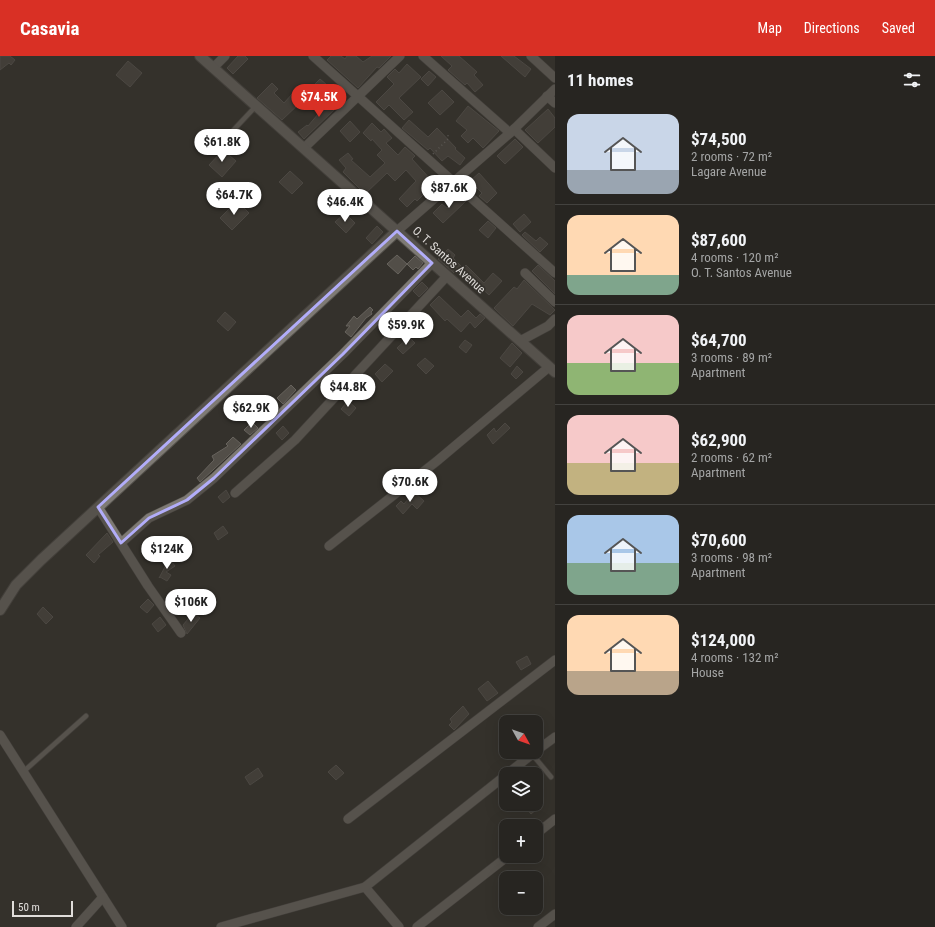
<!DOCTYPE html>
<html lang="en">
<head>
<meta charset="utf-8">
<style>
	body { margin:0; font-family:"Roboto Condensed",sans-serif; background:#33312e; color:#f1f3f6; height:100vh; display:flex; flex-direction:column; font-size:15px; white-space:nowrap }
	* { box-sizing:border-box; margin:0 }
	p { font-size:13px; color:#a4a5a5 }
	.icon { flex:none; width:22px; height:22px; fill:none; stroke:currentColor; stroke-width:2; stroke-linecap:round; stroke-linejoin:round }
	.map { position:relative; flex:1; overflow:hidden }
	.panel { display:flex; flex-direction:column; background:#272521; width:380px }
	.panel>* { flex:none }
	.needle { width:26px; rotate:130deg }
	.controls { position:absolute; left:499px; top:659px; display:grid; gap:8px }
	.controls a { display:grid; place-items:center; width:44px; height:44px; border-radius:8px; background:#272521; box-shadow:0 4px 16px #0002,0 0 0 1px #43423f; font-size:20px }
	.scale { position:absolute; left:12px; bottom:10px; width:61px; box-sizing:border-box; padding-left:4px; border:2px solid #e0ddda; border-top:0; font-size:11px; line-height:14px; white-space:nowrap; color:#e0ddda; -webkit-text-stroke:3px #34312c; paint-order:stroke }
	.price { position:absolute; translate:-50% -34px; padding:0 9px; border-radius:14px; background:#fff; color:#222; font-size:13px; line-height:26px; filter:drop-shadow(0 1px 2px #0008) }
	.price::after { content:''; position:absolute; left:50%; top:24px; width:12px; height:9px; margin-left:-6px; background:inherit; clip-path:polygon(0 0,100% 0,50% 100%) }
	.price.selected { background:#d93025; color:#fff }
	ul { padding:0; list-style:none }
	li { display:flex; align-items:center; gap:12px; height:100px; padding:0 12px }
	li+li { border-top:1px solid #43423f }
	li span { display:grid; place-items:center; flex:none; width:112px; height:80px; border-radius:12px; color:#555 }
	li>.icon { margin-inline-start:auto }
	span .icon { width:48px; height:48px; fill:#fffc; stroke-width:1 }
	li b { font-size:17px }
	h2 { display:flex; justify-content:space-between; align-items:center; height:48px; padding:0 12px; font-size:17px }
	header { display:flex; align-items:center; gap:24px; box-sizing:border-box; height:56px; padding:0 20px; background:#d93025; color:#fff }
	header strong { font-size:19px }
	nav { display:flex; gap:22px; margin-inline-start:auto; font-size:14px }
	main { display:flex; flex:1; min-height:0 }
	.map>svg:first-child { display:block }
	.building { fill:#524e48; stroke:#67635d }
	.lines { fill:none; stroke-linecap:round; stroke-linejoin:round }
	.lane-casing { stroke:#53504b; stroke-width:6 }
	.street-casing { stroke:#53504b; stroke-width:10 }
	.secondary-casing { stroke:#53504b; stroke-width:12 }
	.path { stroke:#898682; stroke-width:1.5; stroke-dasharray:1 3; stroke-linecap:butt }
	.lane { stroke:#7e7a74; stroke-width:4.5 }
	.street { stroke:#7e7a74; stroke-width:9 }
	.secondary { stroke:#7e7a74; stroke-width:10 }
	.marked { fill:none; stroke:#b2adf9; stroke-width:3; stroke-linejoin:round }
	.labels { text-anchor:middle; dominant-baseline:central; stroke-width:3.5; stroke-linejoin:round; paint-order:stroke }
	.street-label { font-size:12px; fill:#e0ddda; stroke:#34312c }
</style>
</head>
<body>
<header>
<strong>Casavia</strong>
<nav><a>Map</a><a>Directions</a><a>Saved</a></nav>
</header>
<main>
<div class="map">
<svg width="555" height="871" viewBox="0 0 555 871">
	<rect width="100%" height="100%" fill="#34312c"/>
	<g class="building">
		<polygon points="0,0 10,0 15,4 11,9 9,7 0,14"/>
		<polygon points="238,0 245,0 248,3 233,18 227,12"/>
		<polygon points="331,0 341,0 345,3 347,0 356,0 363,6 372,0 391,0 379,12 377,11 358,32 327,4"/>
		<polygon points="441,0 459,0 477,16 474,19 483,29 475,36 467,27 465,29 448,14 452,10"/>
		<polygon points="501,0 514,0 531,13 525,21"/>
		<polygon points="128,5 142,17 130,31 116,19"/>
		<polygon points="407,8 421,21 399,42 413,56 404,64 389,49 384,54 376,46 394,28 387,21 395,13 399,17"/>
		<polygon points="429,15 436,21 428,30 421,23"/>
		<polygon points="320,23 327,29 318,39 311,32"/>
		<polygon points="272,27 278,33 274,37 284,47 293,37 302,45 282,64 257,42"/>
		<polygon points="442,34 454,46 440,59 428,47"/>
		<polygon points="327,42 337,51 304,83 298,76 307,69 308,70 324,51 321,48"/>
		<polygon points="468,50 499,75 483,92 473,82 468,87 461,80 467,74 456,65"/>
		<polygon points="548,53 555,62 555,71 538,87 525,74"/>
		<polygon points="409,64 428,81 437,72 456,92 455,93 465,102 460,109 448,100 442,105 430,92 428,94 402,72"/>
		<polygon points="350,65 360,76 350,86 340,75"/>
		<polygon points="372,67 381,76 384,73 392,82 386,87 398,99 405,91 415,100 412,103 432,125 421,135 424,138 417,145 415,143 407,151 399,143 416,125 406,114 395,125 387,117 365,138 343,116 346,112 339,104 348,97 353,103 351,104 370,121 385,107 377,99 382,94 372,83 371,85 363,77"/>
		<polygon points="515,83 523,91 505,108 497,100"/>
		<polygon points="223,94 236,105 222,121 209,109"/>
		<polygon points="290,115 303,127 292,138 279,126"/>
		<polygon points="479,117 497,137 487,147 479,140 482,137 470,125"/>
		<polygon points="459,139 466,145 443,167 433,157 442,148 447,152"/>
		<polygon points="237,145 249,157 232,174 220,162"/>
		<polygon points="345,157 355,167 346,177 335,166"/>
		<polygon points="524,158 531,166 520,176 513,168"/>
		<polygon points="488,165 496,172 488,182 479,174"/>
		<polygon points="377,170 383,176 372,188 366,182"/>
		<polygon points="525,176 536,185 540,181 548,188 540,196 522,179"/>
		<polygon points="448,193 455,199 453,202 463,212 466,209 484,227 493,217 502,225 489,239 477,228 473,232 456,215 454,217 438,203"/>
		<polygon points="397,199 407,208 398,218 387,208"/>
		<polygon points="415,200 423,207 418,213 416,211 413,214 407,208"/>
		<polygon points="538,209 555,225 555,238 532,215"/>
		<polygon points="524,224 555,254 550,259 532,248 513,270 494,252 514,231 517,233"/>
		<polygon points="422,226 428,232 419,241 413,235"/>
		<polygon points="439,240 461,261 468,254 476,262 480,258 485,262 475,272 470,266 461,276 447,263 445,265 430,249"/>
		<polygon points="370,251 373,254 371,256 372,258 366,262 351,281 345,276 350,270 346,270 354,260 357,263"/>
		<polygon points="225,256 236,266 228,275 217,265"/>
		<polygon points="409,281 415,287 403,298 397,292"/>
		<polygon points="465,284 472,289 466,297 459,291"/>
		<polygon points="512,287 522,297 510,311 500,302"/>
		<polygon points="425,302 434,310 426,318 417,309"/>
		<polygon points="385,308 393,315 382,326 375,318"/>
		<polygon points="517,310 523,316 516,323 511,318"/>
		<polygon points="291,329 296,334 283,348 277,342"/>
		<polygon points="348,345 356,352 349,360 341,353"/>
		<polygon points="252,366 258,372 250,379 244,374"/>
		<polygon points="505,367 510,372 493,388 487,379 494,372 496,376"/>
		<polygon points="283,370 289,377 282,384 276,377"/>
		<polygon points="233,381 241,388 200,426 197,422 214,404 212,400 228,390 226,388"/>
		<polygon points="226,434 230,441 223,447 218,441"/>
		<polygon points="414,436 424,445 417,453 412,448 403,458 396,450 401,445 404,448"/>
		<polygon points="223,470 228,477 218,484 214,477"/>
		<polygon points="107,477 113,486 98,499 100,500 94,507 86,499"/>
		<polygon points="169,502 175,510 166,516 171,519 167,525 160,521 159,522 166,509 164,506"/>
		<polygon points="148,543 154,549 147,557 140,551"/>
		<polygon points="43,551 53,561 46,568 37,558"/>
		<polygon points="193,557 200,562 187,578 183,569"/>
		<polygon points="160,561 166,569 158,576 152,568"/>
		<polygon points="527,600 531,608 521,614 516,606"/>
		<polygon points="488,625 498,637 487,645 478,633"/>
		<polygon points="463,650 469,658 454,674 449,669 452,666 450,663"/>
		<polygon points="336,709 344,717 336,724 328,716"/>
		<polygon points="258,712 263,720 250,729 245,721"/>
		<polygon points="523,748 543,748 531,758"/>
	</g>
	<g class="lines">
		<defs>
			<g id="lane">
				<polyline points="226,82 256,50"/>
				<polyline points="532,698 551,721"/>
				<polyline points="23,716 86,660"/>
			</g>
			<g id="street">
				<polyline points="313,0 555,217"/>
				<polyline points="423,0 510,77"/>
				<polyline points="531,0 555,22"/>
				<polyline points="213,12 225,0"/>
				<polyline points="547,40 555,47"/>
				<polyline points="514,73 555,112"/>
				<polyline points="304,92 400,0"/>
				<polyline points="397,175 510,77 555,33"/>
				<polyline points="525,217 555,246"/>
				<polyline points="520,285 548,270 555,263"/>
				<polyline points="235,437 295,384 447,220"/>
				<polyline points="98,451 148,530 181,577"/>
				<polyline points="121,487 149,462 187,444 214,422 343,298 432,207"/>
				<polyline points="329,490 437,405 549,311"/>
				<polyline points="0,679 122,871"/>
				<polyline points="536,695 555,681"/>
				<polyline points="507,718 535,696"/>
				<polyline points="348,763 555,604"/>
				<polyline points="536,778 555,763"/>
				<polyline points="365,831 399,871"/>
				<polyline points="76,871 103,841"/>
				<polyline points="221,871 365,831 506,719"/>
				<polyline points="417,871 508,800"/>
				<polyline points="538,871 555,858"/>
			</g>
			<g id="secondary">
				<polyline points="200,0 555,316"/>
				<polyline points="0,554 16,529 41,504 397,175"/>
			</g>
		</defs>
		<use href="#lane" class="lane-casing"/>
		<use href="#street" class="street-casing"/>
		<use href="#secondary" class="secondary-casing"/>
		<polyline class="path" points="433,98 448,83 448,79"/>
		<use href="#lane" class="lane"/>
		<use href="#street" class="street"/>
		<use href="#secondary" class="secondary"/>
	</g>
	<path d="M0 0H555V871H0ZM397 175 432 207 343 298 214 422 187 444 149 462 121 487 98 451Z" fill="#34312c" fill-opacity=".55" fill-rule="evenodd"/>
	<path class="marked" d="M397 175 432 207 343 298 214 422 187 444 149 462 121 487 98 451Z"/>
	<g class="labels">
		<g class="street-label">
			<text transform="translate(449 204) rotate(42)">O. T. Santos Avenue</text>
		</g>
	</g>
</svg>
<div class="controls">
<a><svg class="needle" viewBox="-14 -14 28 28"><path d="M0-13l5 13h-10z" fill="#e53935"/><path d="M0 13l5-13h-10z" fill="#a4a5a5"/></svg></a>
<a><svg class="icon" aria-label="layers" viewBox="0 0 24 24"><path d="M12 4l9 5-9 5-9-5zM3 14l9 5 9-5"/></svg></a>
<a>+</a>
<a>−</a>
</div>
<div class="scale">50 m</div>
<b class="price selected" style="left:319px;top:62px">$74.5K</b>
<b class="price" style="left:222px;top:107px">$61.8K</b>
<b class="price" style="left:449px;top:153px">$87.6K</b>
<b class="price" style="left:234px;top:160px">$64.7K</b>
<b class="price" style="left:345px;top:167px">$46.4K</b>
<b class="price" style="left:406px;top:290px">$59.9K</b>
<b class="price" style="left:348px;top:352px">$44.8K</b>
<b class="price" style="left:251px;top:373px">$62.9K</b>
<b class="price" style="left:410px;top:447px">$70.6K</b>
<b class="price" style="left:167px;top:514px">$124K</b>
<b class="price" style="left:191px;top:567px">$106K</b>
</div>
<section class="panel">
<h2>11 homes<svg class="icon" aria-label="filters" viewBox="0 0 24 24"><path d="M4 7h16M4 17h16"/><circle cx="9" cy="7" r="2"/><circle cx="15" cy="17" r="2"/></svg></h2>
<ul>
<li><span style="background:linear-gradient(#c9d6e8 70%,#9aa5b1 0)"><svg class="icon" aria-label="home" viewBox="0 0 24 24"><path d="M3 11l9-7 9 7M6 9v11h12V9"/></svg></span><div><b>$74,500</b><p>2 rooms · 72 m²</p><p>Lagare Avenue</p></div></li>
<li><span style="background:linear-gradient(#ffd9b3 75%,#7fa58c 0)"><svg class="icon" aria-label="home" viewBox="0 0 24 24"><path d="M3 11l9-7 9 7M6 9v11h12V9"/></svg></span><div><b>$87,600</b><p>4 rooms · 120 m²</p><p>O. T. Santos Avenue</p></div></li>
<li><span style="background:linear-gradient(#f6c9c9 60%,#8fb573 0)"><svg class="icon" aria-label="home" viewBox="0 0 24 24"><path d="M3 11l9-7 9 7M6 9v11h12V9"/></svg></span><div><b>$64,700</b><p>3 rooms · 89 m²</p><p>Apartment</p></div></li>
<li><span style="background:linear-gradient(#f6c9c9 60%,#c2b280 0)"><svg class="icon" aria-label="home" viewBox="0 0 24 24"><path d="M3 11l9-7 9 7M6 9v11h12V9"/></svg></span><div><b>$62,900</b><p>2 rooms · 62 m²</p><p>Apartment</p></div></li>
<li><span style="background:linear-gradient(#a9c7e8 60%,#7fa58c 0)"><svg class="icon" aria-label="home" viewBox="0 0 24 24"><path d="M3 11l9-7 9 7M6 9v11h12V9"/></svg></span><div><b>$70,600</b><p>3 rooms · 98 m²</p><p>Apartment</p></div></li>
<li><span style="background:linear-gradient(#ffd9b3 70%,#b9a48a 0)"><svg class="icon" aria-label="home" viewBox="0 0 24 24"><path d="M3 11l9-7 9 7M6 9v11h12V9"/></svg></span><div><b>$124,000</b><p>4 rooms · 132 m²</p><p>House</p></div></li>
</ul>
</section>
</main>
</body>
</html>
